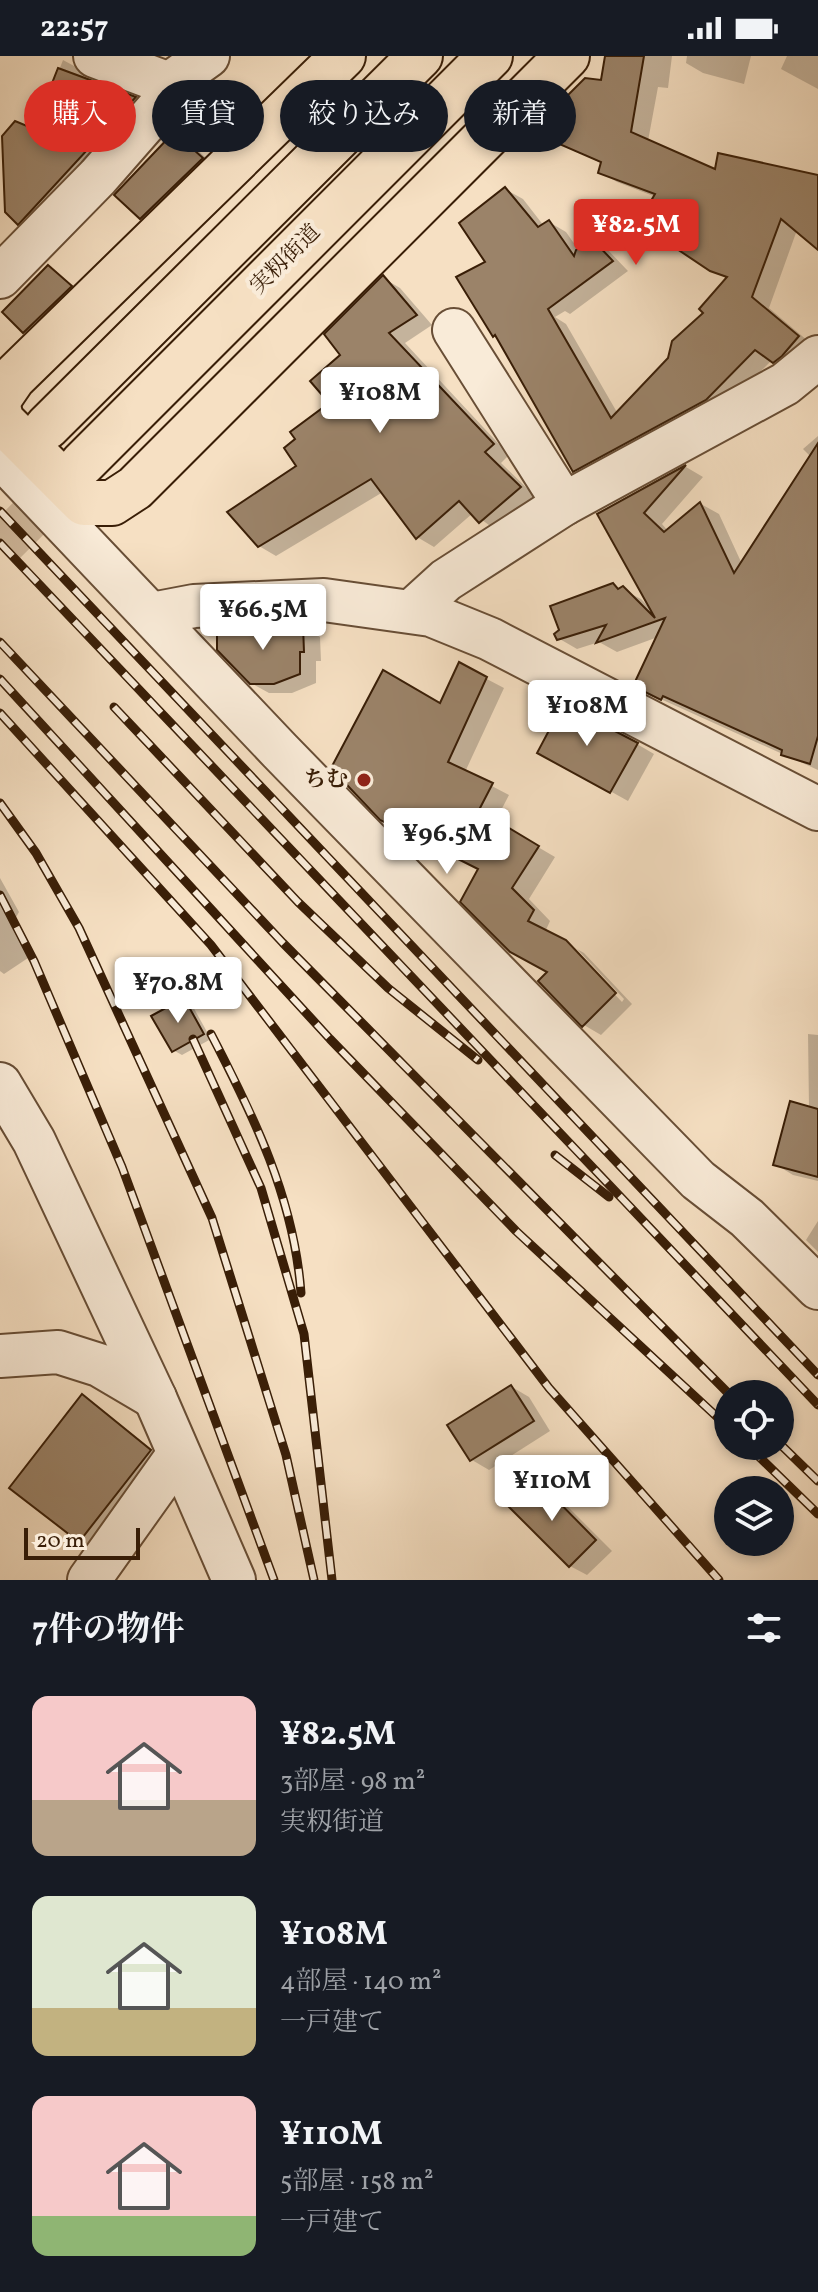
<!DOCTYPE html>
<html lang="ja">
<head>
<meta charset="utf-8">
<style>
	body { margin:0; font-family:Vollkorn,"Noto Serif JP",serif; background:#242831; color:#f1f3f6; height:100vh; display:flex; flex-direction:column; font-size:30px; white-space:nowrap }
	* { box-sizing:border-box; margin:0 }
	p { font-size:26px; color:#9ea1a6 }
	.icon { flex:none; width:44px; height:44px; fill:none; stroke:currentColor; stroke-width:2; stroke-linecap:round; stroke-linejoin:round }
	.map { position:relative; height:1524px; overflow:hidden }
	.sheet { display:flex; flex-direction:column; background:#171b24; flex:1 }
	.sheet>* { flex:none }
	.hud { position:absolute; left:24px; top:24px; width:770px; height:72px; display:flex; gap:16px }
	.buttons { position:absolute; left:714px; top:1324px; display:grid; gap:16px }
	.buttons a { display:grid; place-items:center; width:80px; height:80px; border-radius:50%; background:#171b24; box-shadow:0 4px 12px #0003; font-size:40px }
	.scale { position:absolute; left:24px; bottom:20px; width:116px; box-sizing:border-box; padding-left:8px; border:4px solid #391e07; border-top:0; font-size:22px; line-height:28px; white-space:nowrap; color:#391e07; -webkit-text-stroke:6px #f9ebd8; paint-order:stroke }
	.price { position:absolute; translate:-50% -68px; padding:0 18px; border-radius:8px; background:#fff; color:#222; font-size:26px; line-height:52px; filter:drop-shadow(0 2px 4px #0008) }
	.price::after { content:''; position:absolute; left:50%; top:48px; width:24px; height:18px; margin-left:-12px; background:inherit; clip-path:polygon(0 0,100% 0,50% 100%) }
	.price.active { background:#d93025; color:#fff }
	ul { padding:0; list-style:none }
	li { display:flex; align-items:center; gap:24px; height:200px; padding:0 32px }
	li span { display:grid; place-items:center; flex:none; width:224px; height:160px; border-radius:16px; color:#555 }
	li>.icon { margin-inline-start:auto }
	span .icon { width:96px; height:96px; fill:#fffc; stroke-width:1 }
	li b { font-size:34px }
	h2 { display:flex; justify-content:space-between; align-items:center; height:96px; padding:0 32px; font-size:34px }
	.pill { padding:0 28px; border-radius:36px; background:#171b24; box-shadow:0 4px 12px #0003; font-size:28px; line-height:72px }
	.pill.active { background:#d93025; color:#fff }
	.status { display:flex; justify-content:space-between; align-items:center; height:56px; padding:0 40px; background:#171b24; direction:ltr }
	.status svg { height:22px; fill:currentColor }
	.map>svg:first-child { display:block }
	.shadow { fill:#0003 }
	.building { fill:#9b8369; stroke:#391e07; stroke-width:2 }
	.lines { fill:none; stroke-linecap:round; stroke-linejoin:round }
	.primary-tunnel { stroke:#d0b99d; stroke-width:44; stroke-dasharray:44 22; stroke-linecap:butt }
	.minor-casing { stroke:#684e36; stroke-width:46 }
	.primary-casing { stroke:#391e07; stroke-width:48 }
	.minor { stroke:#f9ebd8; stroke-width:42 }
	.primary { stroke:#f6e0c3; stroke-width:44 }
	.rail-casing { stroke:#391e07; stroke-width:9 }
	.rail { stroke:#f9ebd8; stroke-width:6; stroke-dasharray:18; stroke-linecap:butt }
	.poi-dot { fill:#8f2418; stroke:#f9ebd8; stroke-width:3 }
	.labels { text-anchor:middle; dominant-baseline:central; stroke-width:8; stroke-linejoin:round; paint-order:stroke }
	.street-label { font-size:22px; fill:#391e07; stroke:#f9ebd8 }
	.poi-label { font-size:22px; font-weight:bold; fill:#391e07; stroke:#f9ebd8; text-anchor:end }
</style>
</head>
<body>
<div class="status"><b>22:57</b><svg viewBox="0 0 49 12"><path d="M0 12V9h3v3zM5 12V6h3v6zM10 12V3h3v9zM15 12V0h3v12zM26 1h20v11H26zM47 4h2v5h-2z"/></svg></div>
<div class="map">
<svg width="818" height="1524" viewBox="0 0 818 1524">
	<rect width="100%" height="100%" fill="#f6e0c3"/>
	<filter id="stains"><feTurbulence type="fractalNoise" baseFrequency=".0025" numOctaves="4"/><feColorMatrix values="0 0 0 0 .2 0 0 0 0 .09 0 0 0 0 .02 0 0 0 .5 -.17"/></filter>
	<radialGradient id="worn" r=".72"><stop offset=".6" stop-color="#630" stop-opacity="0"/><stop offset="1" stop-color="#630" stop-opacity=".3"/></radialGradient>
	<g class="shadow">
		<polygon points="607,0 672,0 668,32 658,31 648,85 720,120 818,121 818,191 797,174 769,252 815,291 792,315 772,304 723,353 592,424 575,414 511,289 494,279 488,207 505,133 523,143 544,170 549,166 566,176 580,196 588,181 604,190 628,215 570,258 565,255 555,261 566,268 618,358 670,303 728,223 711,214 656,141 617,126 600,116 603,108 552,83 603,26"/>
		<polygon points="687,0 751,0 744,28 703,17 686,7"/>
		<polygon points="787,0 818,0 818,33 781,13"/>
		<polygon points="63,4 89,18 99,29 152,52 44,169 27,159 35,76"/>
		<polygon points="175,79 192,89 218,113 158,172 141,162"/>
		<polygon points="49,212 88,241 42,286 24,276"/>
		<polygon points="383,222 400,232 432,269 405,287 509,399 501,407 537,442 498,476 473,457 434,491 417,481 383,436 276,500 259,490 332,347 343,300"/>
		<polygon points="818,380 818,408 803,393"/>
		<polygon points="686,411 703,421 662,468 668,475 701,448 719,458 742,508 818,436 818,714 654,640 658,581 617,596 599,586 577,593 558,582 613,529 641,543 651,553 599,458"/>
		<polygon points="303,571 320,581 321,605 316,605 316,627 292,637 269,637 251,627"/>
		<polygon points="460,609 504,632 465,716 509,739 495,766 555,801 529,843 550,865 545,876 565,886 622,946 624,943 577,893 584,897 632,948 601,979 584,969 480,813 400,773 441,649"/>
		<polygon points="637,688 654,698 628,745 540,696"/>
		<polygon points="0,822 19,856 15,863 34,898 4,918 0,915"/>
		<polygon points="184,945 192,949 211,983 182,999 173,994"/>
		<polygon points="808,978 818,979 818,1125 793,1119 775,1108 809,1052"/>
		<polygon points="818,1165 818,1196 806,1184"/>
		<polygon points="512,1331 529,1341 550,1375 489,1414 472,1404"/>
		<polygon points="83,1341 167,1405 97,1494 80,1484"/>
		<polygon points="536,1426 553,1436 612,1495 587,1519 570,1510"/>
	</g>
	<g class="building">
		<polygon points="605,0 644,0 631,76 715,113 718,97 818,119 818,194 781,163 752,241 799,280 782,300 773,307 755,294 706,344 573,416 495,279 493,281 456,221 485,206 459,167 505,131 538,171 549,164 574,200 576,194 591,182 613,205 548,253 611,362 668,302 672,285 703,257 699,253 727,221 710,215 638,167 655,138 598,117 601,106 550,84 536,71 585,22 601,24"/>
		<polygon points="58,12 136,41 18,169 5,156 2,80 15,65 34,73"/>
		<polygon points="174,76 203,102 140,163 114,139"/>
		<polygon points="48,209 72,230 23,277 2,256"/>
		<polygon points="383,219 417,259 389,277 494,388 485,396 521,431 479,467 459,445 416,483 371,423 258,491 227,456 296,410 284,392 295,383 290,376 329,347 310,325 340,299 324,278"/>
		<polygon points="818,387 818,680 810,708 781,699 782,694 663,640 661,644 633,630 665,562 596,587 606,569 557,584 554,578 559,574 550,550 613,527 618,533 623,530 655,562 597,458 686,409 644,457 664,476 700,446 734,517"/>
		<polygon points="303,569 304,596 300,596 300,618 274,628 250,628 217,594 217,573"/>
		<polygon points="459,606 487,621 448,706 493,727 479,754 539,790 512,832 534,854 528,865 566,884 616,937 582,971 538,925 547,916 510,896 460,846 478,813 380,764 331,712 383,614 440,647"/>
		<polygon points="563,648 638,687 610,737 537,697"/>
		<polygon points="184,942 204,978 172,996 151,960"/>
		<polygon points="790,1045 818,1053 818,1121 773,1109"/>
		<polygon points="511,1329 534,1365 470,1405 447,1369"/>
		<polygon points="82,1338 151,1394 79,1486 9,1432"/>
		<polygon points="536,1423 596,1484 569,1511 508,1450"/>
	</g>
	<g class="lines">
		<polyline class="primary-tunnel" points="0,491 72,419"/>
		<defs>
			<g id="minor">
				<polyline points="95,0 169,28"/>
				<polyline points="0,221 98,121 161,49 169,28 208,0"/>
				<polyline points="454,274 564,448"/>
				<polyline points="0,400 280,695 698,1124 747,1162 818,1232"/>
				<polyline points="413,554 446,524 564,448 785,328 818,301"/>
				<polyline points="152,558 194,550 324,544 431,559 490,583 818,753"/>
				<polyline points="0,1028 34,1085 155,1342 234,1524"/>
				<polyline points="0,1300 58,1296 99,1309 155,1342"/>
				<polyline points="89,1524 178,1399"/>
			</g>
			<g id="primary">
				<polyline points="0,341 13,322 343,0"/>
				<polyline points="0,358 1,364 84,447 112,447 135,432 567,0"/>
				<polyline points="47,371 420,0"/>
				<polyline points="82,408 490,0"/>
			</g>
		</defs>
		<use href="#minor" class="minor-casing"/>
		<use href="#primary" class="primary-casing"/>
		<use href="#minor" class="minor"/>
		<use href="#primary" class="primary"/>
		<defs>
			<g id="rail">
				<polyline points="0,455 818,1319"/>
				<polyline points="0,487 818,1349"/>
				<polyline points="0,586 283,887 729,1338"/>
				<polyline points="0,623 330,983 516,1175 728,1371"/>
				<polyline points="114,651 298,846 388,932 478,1004"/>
				<polyline points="0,657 211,889 549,1332 719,1524"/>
				<polyline points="0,747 36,797 79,872 212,1162 286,1399 314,1524"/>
				<polyline points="0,839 34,905 122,1111 274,1524"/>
				<path d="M211 978C254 1061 294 1142 301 1237"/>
				<polyline points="193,983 261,1132 304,1278 332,1524"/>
				<polyline points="555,1099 609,1141"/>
				<polyline points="780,1388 818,1425"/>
				<polyline points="748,1390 818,1458"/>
			</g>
		</defs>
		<use href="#rail" class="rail-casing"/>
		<use href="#rail" class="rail"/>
	</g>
	<circle class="poi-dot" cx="364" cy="724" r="8"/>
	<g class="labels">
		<g class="street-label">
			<text transform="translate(286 204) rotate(-45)">実籾街道</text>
		</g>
		<g class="poi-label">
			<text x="348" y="724">ちむ</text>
		</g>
	</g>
	<rect width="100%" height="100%" filter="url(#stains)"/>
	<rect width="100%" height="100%" fill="url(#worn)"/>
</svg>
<div class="buttons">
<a><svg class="icon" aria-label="locate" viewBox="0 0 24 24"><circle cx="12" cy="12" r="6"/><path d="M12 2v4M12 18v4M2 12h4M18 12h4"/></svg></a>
<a><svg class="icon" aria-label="layers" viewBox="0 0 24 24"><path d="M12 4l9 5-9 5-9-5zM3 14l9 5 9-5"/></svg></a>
</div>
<div class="scale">20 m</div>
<b class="price active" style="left:636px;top:211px">¥82.5M</b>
<b class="price" style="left:380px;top:379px">¥108M</b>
<b class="price" style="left:263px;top:596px">¥66.5M</b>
<b class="price" style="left:587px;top:692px">¥108M</b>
<b class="price" style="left:447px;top:820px">¥96.5M</b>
<b class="price" style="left:178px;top:969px">¥70.8M</b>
<b class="price" style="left:552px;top:1467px">¥110M</b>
<div class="hud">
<a class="pill active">購入</a>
<a class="pill">賃貸</a>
<a class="pill">絞り込み</a>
<a class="pill">新着</a>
</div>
</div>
<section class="sheet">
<h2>7件の物件<svg class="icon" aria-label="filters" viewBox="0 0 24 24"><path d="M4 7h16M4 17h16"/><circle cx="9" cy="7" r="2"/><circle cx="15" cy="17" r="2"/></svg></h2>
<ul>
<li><span style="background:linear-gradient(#f6c9c9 65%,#b9a48a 0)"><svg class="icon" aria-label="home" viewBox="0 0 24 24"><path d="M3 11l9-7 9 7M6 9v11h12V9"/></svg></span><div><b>¥82.5M</b><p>3部屋 · 98 m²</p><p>実籾街道</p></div></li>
<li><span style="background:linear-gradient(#dfe7d0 70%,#c2b280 0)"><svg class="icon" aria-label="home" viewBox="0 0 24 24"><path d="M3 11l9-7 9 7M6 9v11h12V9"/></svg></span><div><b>¥108M</b><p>4部屋 · 140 m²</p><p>一戸建て</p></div></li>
<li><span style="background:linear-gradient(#f6c9c9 75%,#8fb573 0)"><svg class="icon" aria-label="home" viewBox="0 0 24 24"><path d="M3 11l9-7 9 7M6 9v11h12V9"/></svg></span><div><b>¥110M</b><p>5部屋 · 158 m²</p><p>一戸建て</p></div></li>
</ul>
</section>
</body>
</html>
